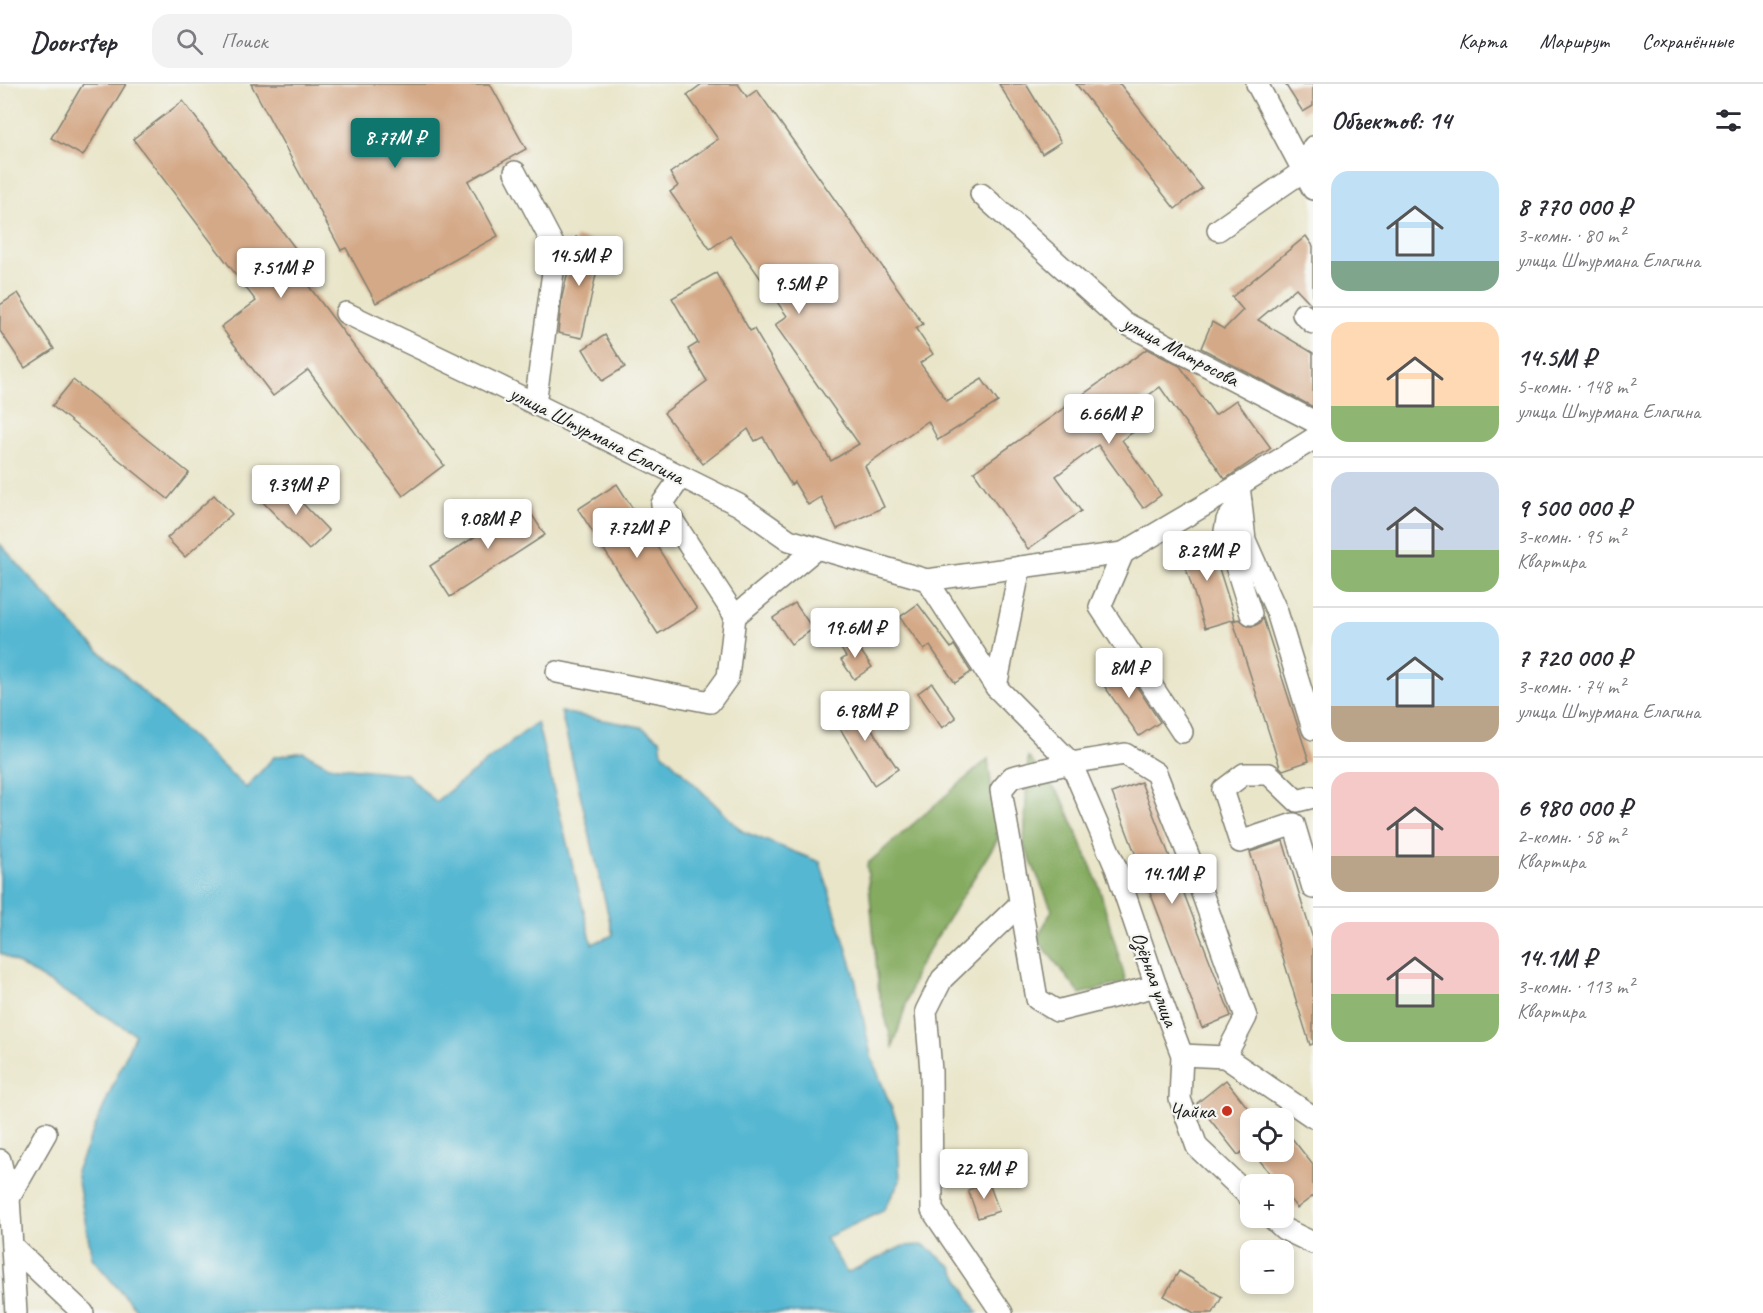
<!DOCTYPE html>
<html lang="ru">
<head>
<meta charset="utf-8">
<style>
	body { margin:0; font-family:Caveat,sans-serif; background:#f2f2f3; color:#2b2b33; height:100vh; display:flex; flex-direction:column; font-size:22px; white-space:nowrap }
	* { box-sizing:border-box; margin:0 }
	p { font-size:20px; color:#7c7c81 }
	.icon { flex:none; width:33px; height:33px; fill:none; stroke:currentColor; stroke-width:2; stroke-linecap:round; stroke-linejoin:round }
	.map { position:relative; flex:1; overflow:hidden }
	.sheet { display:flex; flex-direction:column; background:#fff; width:450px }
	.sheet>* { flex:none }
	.buttons { position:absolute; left:1240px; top:1024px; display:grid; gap:12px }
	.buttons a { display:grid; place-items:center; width:54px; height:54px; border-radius:12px; background:#fff; box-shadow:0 3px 9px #0003; font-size:30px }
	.price { position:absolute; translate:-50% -51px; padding:0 14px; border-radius:6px; background:#fff; color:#222; font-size:20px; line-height:39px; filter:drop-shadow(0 2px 3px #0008) }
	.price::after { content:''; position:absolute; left:50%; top:36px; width:18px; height:14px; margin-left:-9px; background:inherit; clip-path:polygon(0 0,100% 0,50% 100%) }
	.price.selected { background:#0f766e; color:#fff }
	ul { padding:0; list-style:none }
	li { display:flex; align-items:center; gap:18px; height:150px; padding:0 18px }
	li+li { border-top:2px solid #e1e1e2 }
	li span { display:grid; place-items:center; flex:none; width:168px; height:120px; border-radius:18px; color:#555 }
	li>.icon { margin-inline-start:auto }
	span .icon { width:72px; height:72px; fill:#fffc; stroke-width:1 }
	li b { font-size:26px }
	h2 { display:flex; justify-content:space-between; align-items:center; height:72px; padding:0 18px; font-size:26px }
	header { display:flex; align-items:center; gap:36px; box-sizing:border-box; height:84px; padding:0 30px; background:#fff; border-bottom:2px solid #e1e1e2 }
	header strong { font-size:28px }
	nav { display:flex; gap:33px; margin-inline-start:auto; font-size:21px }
	.search { width:420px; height:54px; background:#f2f2f3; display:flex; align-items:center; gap:15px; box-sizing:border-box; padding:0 21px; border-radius:18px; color:#7c7c81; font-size:22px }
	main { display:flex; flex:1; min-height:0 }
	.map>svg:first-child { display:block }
	.forest { fill:#85ab61; stroke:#50643e; stroke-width:1.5 }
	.water { fill:#54b7d2; stroke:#386a77; stroke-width:1.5 }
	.building { fill:#d4a987 }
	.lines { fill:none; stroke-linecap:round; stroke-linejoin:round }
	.minor-casing { stroke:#828072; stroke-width:24 }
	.minor { stroke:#fff; stroke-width:21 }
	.poi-dot { fill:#c8321e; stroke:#f6f6f2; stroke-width:2 }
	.labels { text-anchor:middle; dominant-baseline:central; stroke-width:4.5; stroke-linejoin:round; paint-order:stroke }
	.street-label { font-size:21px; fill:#1c1c1c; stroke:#f6f6f2 }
	.poi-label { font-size:21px; fill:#1c1c1c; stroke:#f6f6f2; text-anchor:end }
</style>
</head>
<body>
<header>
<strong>Doorstep</strong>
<div class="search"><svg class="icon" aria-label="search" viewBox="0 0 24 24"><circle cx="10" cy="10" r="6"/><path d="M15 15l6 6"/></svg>Поиск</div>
<nav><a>Карта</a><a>Маршрут</a><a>Сохранённые</a></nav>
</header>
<main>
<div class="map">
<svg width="1313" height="1229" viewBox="0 0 1313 1229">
	<rect width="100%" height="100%" fill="#f6f6f2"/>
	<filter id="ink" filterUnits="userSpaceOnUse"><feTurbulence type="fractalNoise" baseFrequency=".0167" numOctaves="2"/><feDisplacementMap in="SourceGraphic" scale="12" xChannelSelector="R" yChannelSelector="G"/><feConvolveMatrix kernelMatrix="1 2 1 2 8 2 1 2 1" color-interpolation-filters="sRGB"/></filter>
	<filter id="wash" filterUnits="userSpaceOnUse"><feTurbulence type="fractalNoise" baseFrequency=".008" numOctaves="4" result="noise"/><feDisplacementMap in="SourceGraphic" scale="24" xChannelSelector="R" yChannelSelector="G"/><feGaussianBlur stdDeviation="1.35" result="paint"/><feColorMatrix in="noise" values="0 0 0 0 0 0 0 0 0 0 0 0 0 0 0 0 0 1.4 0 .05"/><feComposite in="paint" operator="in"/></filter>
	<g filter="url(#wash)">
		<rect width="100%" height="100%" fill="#e9e5c9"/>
		<g class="forest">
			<polygon points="1028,673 1062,714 1098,799 1126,898 1080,910 1037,855 1052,826 1024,761"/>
			<polygon points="988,675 998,755 917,885 893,963 879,909 867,780"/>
		</g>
		<polygon class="water" points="0,460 79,548 246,704 274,673 303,668 329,682 407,690 435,718 537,638 592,860 613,851 561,628 641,643 660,655 662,668 742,747 820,778 854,889 871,972 897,1038 900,1097 883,1127 825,1154 847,1189 903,1162 924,1161 952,1183 978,1229 139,1229 92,1174 76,1087 135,950 0,869"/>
		<g id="blocks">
			<g class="building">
				<polygon points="83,0 126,0 83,72 51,54"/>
				<polygon points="251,0 490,0 526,65 468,97 498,152 376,219 346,164 341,166"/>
				<polygon points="702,0 738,0 747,13 757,6 923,240 916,245 933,270 920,279 947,317 982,295 998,318 938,356 928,337 865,382 884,423 837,445 821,413 808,421 794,398 791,401 763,353 755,357 748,345 703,380 664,329 707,297 688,265 698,259 672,214 716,189 750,247 754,245 831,377 859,360 775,241 787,232 730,151 710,165 670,108 678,102 670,89 718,55 687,11"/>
				<polygon points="999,0 1026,0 1061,58 1042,70"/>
				<polygon points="1076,0 1120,0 1202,104 1175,125"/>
				<polygon points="1285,0 1313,0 1313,22 1303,28"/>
				<polygon points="183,17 298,168 289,176 444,381 403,412 308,286 273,312 221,243 256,217 133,55"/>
				<polygon points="1306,152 1313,162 1313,222 1296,204 1258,236 1313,269 1313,323 1201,264 1212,238 1224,245 1243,226 1232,213"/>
				<polygon points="576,153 603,159 582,254 558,249 562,213"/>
				<polygon points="18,209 54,265 25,284 0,247 0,221"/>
				<polygon points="605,251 625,283 602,297 583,265"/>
				<polygon points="1147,265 1180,282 1215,331 1236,316 1271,364 1225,395 1160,303 1131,324 1143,341 1122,356 1161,411 1143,424 1098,361 1056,392 1081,427 1028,465 974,388"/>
				<polygon points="73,296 189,389 168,415 52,322"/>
				<polygon points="282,398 329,447 309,466 262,417"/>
				<polygon points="617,400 697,525 658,550 578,425"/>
				<polygon points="214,411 232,430 185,473 167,454"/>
				<polygon points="525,420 545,451 450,513 430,482"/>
				<polygon points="1209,453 1235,535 1205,544 1179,462"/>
				<polygon points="795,519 813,545 791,560 773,534"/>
				<polygon points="918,520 951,564 954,561 971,588 955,599 930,562 924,566 900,533"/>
				<polygon points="1263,534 1309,677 1283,686 1280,683 1233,537 1239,535 1248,542 1254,542 1260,539"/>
				<polygon points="852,554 872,583 854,595 841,576 846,573 840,563"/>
				<polygon points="1121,578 1160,638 1139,652 1098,593"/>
				<polygon points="932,599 956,634 942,644 918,609"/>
				<polygon points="853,614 881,660 898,685 874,701 838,641 844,638 835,624"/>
				<polygon points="1141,698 1231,932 1202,944 1112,709"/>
				<polygon points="1283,757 1313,855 1313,960 1310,961 1250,768"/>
				<polygon points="1226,996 1251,1028 1251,1061 1238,1071 1197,1019"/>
				<polygon points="1284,1044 1313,1081 1313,1112 1297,1124 1284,1108 1284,1101 1279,1101 1253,1068 1284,1069"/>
				<polygon points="989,1099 999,1127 978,1134 968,1106"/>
				<polygon points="1179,1187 1222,1213 1213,1229 1194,1229 1164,1212"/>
			</g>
		</g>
	</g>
	<g filter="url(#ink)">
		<use href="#blocks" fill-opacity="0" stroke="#828072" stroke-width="1.5"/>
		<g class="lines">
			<defs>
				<g id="minor">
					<polyline points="1257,0 1313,105"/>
					<polyline points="515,88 556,166 535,320"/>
					<polyline points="981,110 1123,238 1313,337"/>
					<polyline points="1218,146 1303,87 1313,63"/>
					<polyline points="346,229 499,302 739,421 789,456 927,496 1123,469 1239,401 1313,355"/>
					<polyline points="1303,230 1313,239"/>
					<polyline points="681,393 662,420 735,532 817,464"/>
					<polyline points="1239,401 1245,456 1277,528 1313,645"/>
					<polyline points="1241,418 1227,436 1225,447 1251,530"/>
					<polyline points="1123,469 1100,523 1182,648"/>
					<polyline points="927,496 996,603 1071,679 1116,784 1156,902 1182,971 1180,1015 1197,1063 1251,1114"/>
					<polyline points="557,588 710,618 728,593 735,532"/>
					<polyline points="996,603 1020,483"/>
					<polyline points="1313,713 1297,717 1269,690 1244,690 1223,706 1240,758 1294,740 1313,804"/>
					<polyline points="1156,902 1057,927 1037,915 1001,706 1012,693 1071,679 1125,670 1156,689 1191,778 1246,933 1225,973 1313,1033"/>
					<polyline points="1182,971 1225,973"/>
					<polyline points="0,1076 9,1114 16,1229"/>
					<polyline points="3,1110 9,1114 46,1049"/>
					<polyline points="1272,1134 1284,1145 1313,1159"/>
					<polyline points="12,1162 83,1229"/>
					<polyline points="1002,1229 932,1126 931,987 926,927 942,895 1020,820"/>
				</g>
			</defs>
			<use href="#minor" class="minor-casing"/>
			<use href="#minor" class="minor"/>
		</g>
	</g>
	<circle class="poi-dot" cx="1227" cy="1027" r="6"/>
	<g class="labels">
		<g class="street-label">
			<text transform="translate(1181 267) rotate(28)">улица Матросова</text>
			<text transform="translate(597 351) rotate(27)">улица Штурмана Елагина</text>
			<text transform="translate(1155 895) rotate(70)">Озёрная улица</text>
		</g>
		<g class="poi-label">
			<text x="1215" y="1027">Чайка</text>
		</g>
	</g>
</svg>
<div class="buttons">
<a><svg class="icon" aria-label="locate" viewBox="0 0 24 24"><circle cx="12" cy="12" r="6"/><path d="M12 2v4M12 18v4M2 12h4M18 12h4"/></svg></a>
<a>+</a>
<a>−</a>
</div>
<b class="price selected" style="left:395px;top:85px">8.77M ₽</b>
<b class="price" style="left:579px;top:203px">14.5M ₽</b>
<b class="price" style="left:281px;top:215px">7.51M ₽</b>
<b class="price" style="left:799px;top:231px">9.5M ₽</b>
<b class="price" style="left:1109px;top:361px">6.66M ₽</b>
<b class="price" style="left:296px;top:432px">9.39M ₽</b>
<b class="price" style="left:488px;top:466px">9.08M ₽</b>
<b class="price" style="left:637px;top:475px">7.72M ₽</b>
<b class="price" style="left:1207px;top:498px">8.29M ₽</b>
<b class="price" style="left:855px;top:575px">19.6M ₽</b>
<b class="price" style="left:1129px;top:615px">8M ₽</b>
<b class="price" style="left:865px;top:658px">6.98M ₽</b>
<b class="price" style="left:1172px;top:821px">14.1M ₽</b>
<b class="price" style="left:984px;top:1116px">22.9M ₽</b>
</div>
<section class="sheet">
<h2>Объектов: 14<svg class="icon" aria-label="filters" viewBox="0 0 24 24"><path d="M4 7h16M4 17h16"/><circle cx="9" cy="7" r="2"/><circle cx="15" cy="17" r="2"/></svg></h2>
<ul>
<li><span style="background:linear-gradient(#bfe0f5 75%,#7fa58c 0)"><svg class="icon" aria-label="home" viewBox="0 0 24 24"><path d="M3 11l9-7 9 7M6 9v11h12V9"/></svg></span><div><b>8 770 000 ₽</b><p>3-комн. · 80 m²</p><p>улица Штурмана Елагина</p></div></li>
<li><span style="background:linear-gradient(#ffd9b3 70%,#8fb573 0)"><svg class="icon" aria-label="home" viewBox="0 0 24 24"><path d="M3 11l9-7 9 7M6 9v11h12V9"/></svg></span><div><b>14.5M ₽</b><p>5-комн. · 148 m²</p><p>улица Штурмана Елагина</p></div></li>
<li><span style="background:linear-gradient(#c9d6e8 65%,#8fb573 0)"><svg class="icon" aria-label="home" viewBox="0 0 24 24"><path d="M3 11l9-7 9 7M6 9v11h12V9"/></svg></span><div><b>9 500 000 ₽</b><p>3-комн. · 95 m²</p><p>Квартира</p></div></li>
<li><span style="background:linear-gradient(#bfe0f5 70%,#b9a48a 0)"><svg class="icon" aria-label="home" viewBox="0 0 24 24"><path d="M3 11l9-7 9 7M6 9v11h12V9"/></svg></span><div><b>7 720 000 ₽</b><p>3-комн. · 74 m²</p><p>улица Штурмана Елагина</p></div></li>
<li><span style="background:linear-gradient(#f6c9c9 70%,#b9a48a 0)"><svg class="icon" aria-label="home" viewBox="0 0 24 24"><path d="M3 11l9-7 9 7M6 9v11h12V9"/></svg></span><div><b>6 980 000 ₽</b><p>2-комн. · 58 m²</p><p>Квартира</p></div></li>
<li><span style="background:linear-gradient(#f6c9c9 60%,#8fb573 0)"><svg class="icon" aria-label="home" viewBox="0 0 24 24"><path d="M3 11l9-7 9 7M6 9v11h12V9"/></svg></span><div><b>14.1M ₽</b><p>3-комн. · 113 m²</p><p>Квартира</p></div></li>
</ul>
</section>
</main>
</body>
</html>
